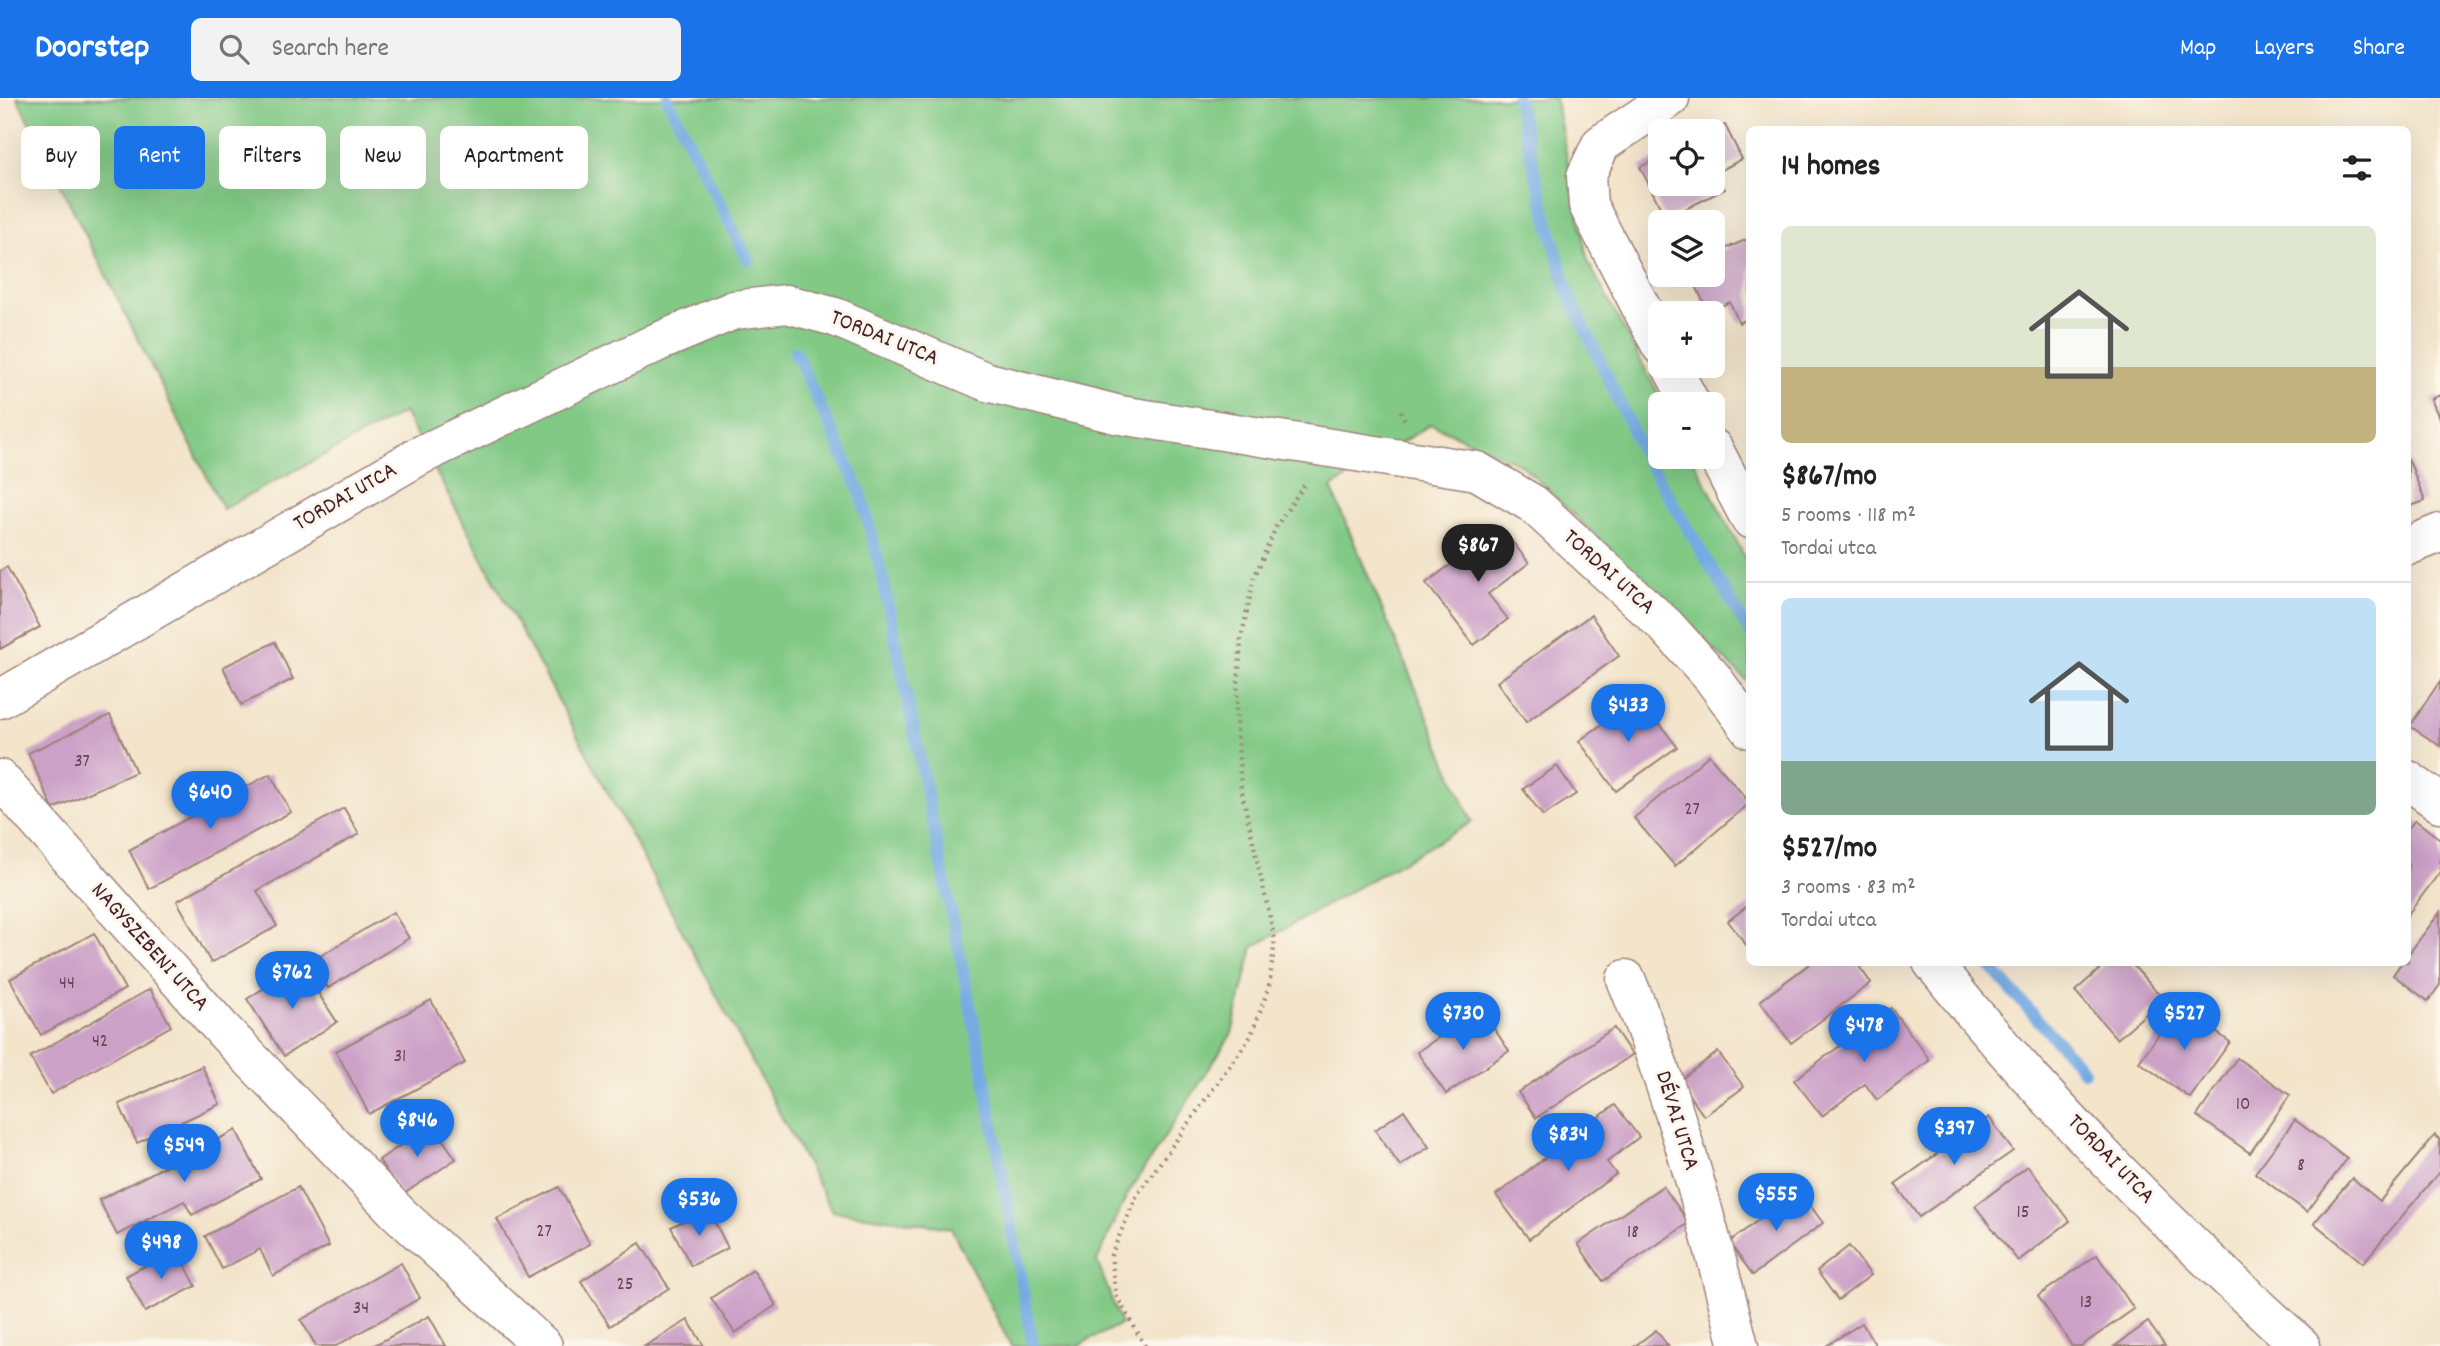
<!DOCTYPE html>
<html lang="en">
<head>
<meta charset="utf-8">
<style>
	body { margin:0; font-family:Dekko,sans-serif; background:#f2f2f2; color:#222; height:100vh; display:flex; flex-direction:column; font-size:26px; white-space:nowrap }
	* { box-sizing:border-box; margin:0 }
	p { font-size:23px; color:#767676 }
	.icon { flex:none; width:38px; height:38px; fill:none; stroke:currentColor; stroke-width:2; stroke-linecap:round; stroke-linejoin:round }
	.map { position:relative; flex:1; overflow:hidden }
	.details { position:absolute; left:1746px; top:28px; width:665px; height:840px; display:flex; flex-direction:column; background:#fff; border-radius:10px; box-shadow:0 7px 28px #0002 }
	.details>* { flex:none }
	.banner { position:absolute; left:21px; top:28px; width:665px; height:63px; display:flex; gap:14px }
	.controls { position:absolute; left:1648px; top:21px; display:grid; gap:14px }
	.controls a { display:grid; place-items:center; width:77px; height:77px; border-radius:10px; background:#fff; box-shadow:0 7px 28px #0002; font-size:35px }
	.price { position:absolute; translate:-50% -60px; padding:0 16px; border-radius:24px; background:#1a73e8; color:#fff; font-size:23px; line-height:46px; filter:drop-shadow(0 2px 4px #0008) }
	.price::after { content:''; position:absolute; left:50%; top:42px; width:21px; height:16px; margin-left:-10px; background:inherit; clip-path:polygon(0 0,100% 0,50% 100%) }
	.price.active { background:#222; color:#fff }
	ul { padding:0; list-style:none }
	li { display:grid; align-content:center; gap:14px; height:371px; padding:0 35px }
	li+li { border-top:2px solid #e0e0e0 }
	li span { display:grid; place-items:center; height:217px; border-radius:10px; color:#555 }
	li>.icon { margin-inline-start:auto }
	span .icon { width:126px; height:126px; fill:#fffc; stroke-width:1 }
	li b { font-size:30px }
	h2 { display:flex; justify-content:space-between; align-items:center; height:84px; padding:0 35px; font-size:30px }
	.pill { padding:0 24px; border-radius:10px; background:#fff; box-shadow:0 7px 28px #0002; font-size:24px; line-height:63px }
	.pill.active { background:#1a73e8; color:#fff }
	header { display:flex; align-items:center; gap:42px; box-sizing:border-box; height:98px; padding:0 35px; background:#1a73e8; color:#fff }
	header strong { font-size:33px }
	nav { display:flex; gap:38px; margin-inline-start:auto; font-size:24px }
	.search { width:490px; height:63px; background:#f2f2f2; display:flex; align-items:center; gap:18px; box-sizing:border-box; padding:0 24px; border-radius:10px; color:#767676; font-size:26px }
	.map>svg:first-child { display:block }
	.green { fill:#81c985; stroke:#667458; stroke-width:2 }
	.lines { fill:none; stroke-linecap:round; stroke-linejoin:round }
	.stream { stroke:#74aae2; stroke-width:12 }
	.building { fill:#cca1c8 }
	.minor-casing { stroke:#9e827a; stroke-width:41 }
	.path { stroke:#9e827a; stroke-width:4.5; stroke-dasharray:2 5; stroke-linecap:butt }
	.minor { stroke:#fff; stroke-width:38 }
	.labels { text-anchor:middle; dominant-baseline:central; stroke-width:6; stroke-linejoin:round; paint-order:stroke }
	.number-label { font-size:19px; fill:#6a4052 }
	.street-label { font-size:23px; fill:#4a1f2b; stroke:#fbf7ec }
</style>
</head>
<body>
<header>
<strong>Doorstep</strong>
<div class="search"><svg class="icon" aria-label="search" viewBox="0 0 24 24"><circle cx="10" cy="10" r="6"/><path d="M15 15l6 6"/></svg>Search here</div>
<nav><a>Map</a><a>Layers</a><a>Share</a></nav>
</header>
<div class="map">
<svg width="2440" height="1248" viewBox="0 0 2440 1248">
	<rect width="100%" height="100%" fill="#fbf7ec"/>
	<filter id="ink" filterUnits="userSpaceOnUse"><feTurbulence type="fractalNoise" baseFrequency=".0143" numOctaves="2"/><feDisplacementMap in="SourceGraphic" scale="14" xChannelSelector="R" yChannelSelector="G"/><feConvolveMatrix kernelMatrix="1 2 1 2 8 2 1 2 1" color-interpolation-filters="sRGB"/></filter>
	<filter id="wash" filterUnits="userSpaceOnUse"><feTurbulence type="fractalNoise" baseFrequency=".00686" numOctaves="4" result="noise"/><feDisplacementMap in="SourceGraphic" scale="28" xChannelSelector="R" yChannelSelector="G"/><feGaussianBlur stdDeviation="1.57" result="paint"/><feColorMatrix in="noise" values="0 0 0 0 0 0 0 0 0 0 0 0 0 0 0 0 0 1.4 0 .05"/><feComposite in="paint" operator="in"/></filter>
	<g filter="url(#wash)">
		<rect width="100%" height="100%" fill="#f3e4ca"/>
		<polygon class="green" points="17,0 1555,0 1588,164 1664,306 1661,306 1661,359 1692,359 1750,469 1750,586 1522,367 1431,326 1331,390 1472,724 1253,849 1232,935 1126,1099 1097,1163 1121,1226 1077,1248 1011,1248 951,1130 832,1113 404,314 223,411"/>
		<g class="lines">
			<g class="stream">
				<polyline points="667,0 748,162"/>
				<polyline points="1517,0 1535,75 1567,192 1643,355 1750,535"/>
				<polyline points="795,254 861,396 882,477 981,960 1033,1248"/>
				<polyline points="1986,864 2084,973"/>
			</g>
		</g>
		<g id="blocks">
			<g class="building">
				<polygon points="1725,27 1742,61 1716,75 1725,91 1666,121 1640,69 1661,59 1661,86 1713,86 1713,32"/>
				<polygon points="1750,140 1750,220 1739,225 1730,204 1708,214 1691,177 1713,177 1713,156"/>
				<polygon points="2440,297 2440,322 2431,301"/>
				<polygon points="2408,360 2425,403 2408,409"/>
				<polygon points="1501,429 1529,465 1488,496 1508,521 1474,547 1426,485"/>
				<polygon points="7,469 40,529 0,551 0,473"/>
				<polygon points="1591,517 1619,558 1526,624 1497,584"/>
				<polygon points="275,544 293,581 241,607 223,569"/>
				<polygon points="2440,583 2440,648 2410,628"/>
				<polygon points="1640,599 1677,649 1616,693 1579,643"/>
				<polygon points="110,617 136,674 53,711 28,655"/>
				<polygon points="1709,657 1750,705 1675,768 1634,720"/>
				<polygon points="1557,668 1576,696 1543,718 1523,691"/>
				<polygon points="270,676 291,714 149,791 129,752"/>
				<polygon points="344,710 359,736 257,793 277,828 211,865 177,803"/>
				<polygon points="2415,722 2440,741 2440,774 2408,816 2408,731"/>
				<polygon points="1750,806 1750,852 1728,823"/>
				<polygon points="393,814 409,840 328,890 312,863"/>
				<polygon points="2440,814 2440,887 2428,903 2393,877 2402,864 2408,864 2408,857"/>
				<polygon points="94,835 125,891 41,937 10,881"/>
				<polygon points="1812,864 1856,864 1871,885 1791,945 1760,903"/>
				<polygon points="2108,864 2130,864 2163,901 2117,941 2075,893"/>
				<polygon points="300,867 337,924 284,958 247,901"/>
				<polygon points="150,891 171,928 51,996 30,959"/>
				<polygon points="431,902 465,965 369,1016 336,953"/>
				<polygon points="2179,908 2230,944 2190,1000 2139,964"/>
				<polygon points="1891,910 1930,962 1877,1002 1865,986 1822,1018 1794,982"/>
				<polygon points="1481,911 1509,953 1446,996 1417,954"/>
				<polygon points="1614,930 1632,957 1536,1020 1518,994"/>
				<polygon points="1718,954 1744,989 1704,1018 1679,983"/>
				<polygon points="2237,960 2290,997 2250,1055 2197,1018"/>
				<polygon points="202,968 220,1006 137,1045 119,1006"/>
				<polygon points="1615,1007 1639,1039 1607,1064 1616,1076 1529,1141 1496,1097"/>
				<polygon points="1404,1012 1429,1049 1400,1068 1375,1032"/>
				<polygon points="1989,1019 2013,1053 1919,1119 1895,1086"/>
				<polygon points="2295,1022 2347,1061 2307,1114 2255,1075"/>
				<polygon points="432,1026 456,1061 402,1097 379,1062"/>
				<polygon points="236,1032 261,1081 192,1117 184,1103 117,1137 99,1102"/>
				<polygon points="2435,1037 2440,1042 2440,1073 2363,1165 2314,1125 2352,1080 2380,1103"/>
				<polygon points="2028,1068 2070,1123 2018,1163 1975,1108"/>
				<polygon points="1663,1088 1689,1125 1603,1183 1578,1146"/>
				<polygon points="298,1089 329,1148 273,1178 260,1151 222,1171 205,1138"/>
				<polygon points="559,1089 590,1146 528,1179 497,1121"/>
				<polygon points="1799,1092 1823,1125 1753,1177 1729,1144"/>
				<polygon points="708,1111 728,1150 691,1168 671,1129"/>
				<polygon points="640,1145 669,1190 610,1228 581,1183"/>
				<polygon points="1849,1148 1871,1177 1838,1202 1817,1173"/>
				<polygon points="177,1151 196,1188 145,1214 126,1178"/>
				<polygon points="2097,1157 2134,1211 2081,1248 2072,1248 2038,1198"/>
				<polygon points="401,1165 420,1200 336,1248 316,1248 301,1222"/>
				<polygon points="753,1172 776,1207 735,1235 711,1200"/>
				<polygon points="429,1218 446,1248 373,1248"/>
				<polygon points="688,1222 704,1248 645,1248"/>
				<polygon points="2148,1224 2165,1248 2115,1248"/>
				<polygon points="1862,1225 1876,1248 1826,1248"/>
				<polygon points="1656,1232 1668,1248 1635,1248"/>
			</g>
		</g>
	</g>
	<g filter="url(#ink)">
		<use href="#blocks" fill-opacity="0" stroke="#9e827a" stroke-width="2"/>
		<g class="lines">
			<defs>
				<g id="minor">
					<polyline points="1661,248 1588,107 1586,78 1601,46 1670,0"/>
					<polyline points="1671,268 1691,306"/>
					<polyline points="1713,350 1750,421"/>
					<polyline points="2408,448 2440,435"/>
					<polyline points="0,601 419,358 658,244 734,212 787,206 835,219 987,284 1120,317 1477,373 1533,406 1666,528 1712,579 1750,631"/>
					<polyline points="0,681 222,931 398,1115 543,1248"/>
					<polyline points="2408,682 2440,705"/>
					<path d="M1932 864C2042 1003 2170 1129 2301 1248"/>
					<path d="M1626 881C1675 1001 1707 1123 1739 1248"/>
				</g>
			</defs>
			<use href="#minor" class="minor-casing"/>
			<g class="path">
				<polyline points="1401,313 1405,323"/>
				<polyline points="1145,1248 1116,1197 1111,1157 1137,1097 1251,938 1269,889 1275,842 1241,690 1236,615 1241,541 1254,480 1277,427 1305,386"/>
			</g>
			<use href="#minor" class="minor"/>
		</g>
	</g>
	<g class="labels">
		<g class="number-label">
			<text x="82" y="664">37</text>
			<text x="1692" y="712">27</text>
			<text x="67" y="886">44</text>
			<text x="100" y="944">42</text>
			<text x="400" y="959">31</text>
			<text x="2243" y="1007">10</text>
			<text x="2301" y="1068">8</text>
			<text x="2023" y="1115">15</text>
			<text x="544" y="1134">27</text>
			<text x="1633" y="1135">18</text>
			<text x="625" y="1187">25</text>
			<text x="2086" y="1205">13</text>
			<text x="361" y="1211">34</text>
		</g>
		<g class="street-label">
			<text transform="translate(884 241) rotate(22)">TORDAI UTCA</text>
			<text transform="translate(346 400) rotate(-30)">TORDAI UTCA</text>
			<text transform="translate(1608 475) rotate(42)">TORDAI UTCA</text>
			<text transform="translate(149 850) rotate(48)">NAGYSZEBENI UTCA</text>
			<text transform="translate(1676 1023) rotate(73)">DÉVAI UTCA</text>
			<text transform="translate(2110 1062) rotate(46)">TORDAI UTCA</text>
		</g>
	</g>
</svg>
<div class="controls">
<a><svg class="icon" aria-label="locate" viewBox="0 0 24 24"><circle cx="12" cy="12" r="6"/><path d="M12 2v4M12 18v4M2 12h4M18 12h4"/></svg></a>
<a><svg class="icon" aria-label="layers" viewBox="0 0 24 24"><path d="M12 4l9 5-9 5-9-5zM3 14l9 5 9-5"/></svg></a>
<a>+</a>
<a>−</a>
</div>
<b class="price active" style="left:1478px;top:486px">$867</b>
<b class="price" style="left:1628px;top:646px">$433</b>
<b class="price" style="left:210px;top:733px">$640</b>
<b class="price" style="left:292px;top:913px">$762</b>
<b class="price" style="left:1463px;top:954px">$730</b>
<b class="price" style="left:2184px;top:954px">$527</b>
<b class="price" style="left:1864px;top:966px">$478</b>
<b class="price" style="left:417px;top:1061px">$846</b>
<b class="price" style="left:1954px;top:1069px">$397</b>
<b class="price" style="left:1568px;top:1075px">$834</b>
<b class="price" style="left:184px;top:1086px">$549</b>
<b class="price" style="left:1776px;top:1135px">$555</b>
<b class="price" style="left:699px;top:1140px">$536</b>
<b class="price" style="left:161px;top:1183px">$498</b>
<div class="banner">
<a class="pill">Buy</a>
<a class="pill active">Rent</a>
<a class="pill">Filters</a>
<a class="pill">New</a>
<a class="pill">Apartment</a>
</div>
<section class="details">
<h2>14 homes<svg class="icon" aria-label="filters" viewBox="0 0 24 24"><path d="M4 7h16M4 17h16"/><circle cx="9" cy="7" r="2"/><circle cx="15" cy="17" r="2"/></svg></h2>
<ul>
<li><span style="background:linear-gradient(#dfe7d0 65%,#c2b280 0)"><svg class="icon" aria-label="home" viewBox="0 0 24 24"><path d="M3 11l9-7 9 7M6 9v11h12V9"/></svg></span><div><b>$867/mo</b><p>5 rooms · 118 m²</p><p>Tordai utca</p></div></li>
<li><span style="background:linear-gradient(#bfe0f5 75%,#7fa58c 0)"><svg class="icon" aria-label="home" viewBox="0 0 24 24"><path d="M3 11l9-7 9 7M6 9v11h12V9"/></svg></span><div><b>$527/mo</b><p>3 rooms · 83 m²</p><p>Tordai utca</p></div></li>
</ul>
</section>
</div>
</body>
</html>
